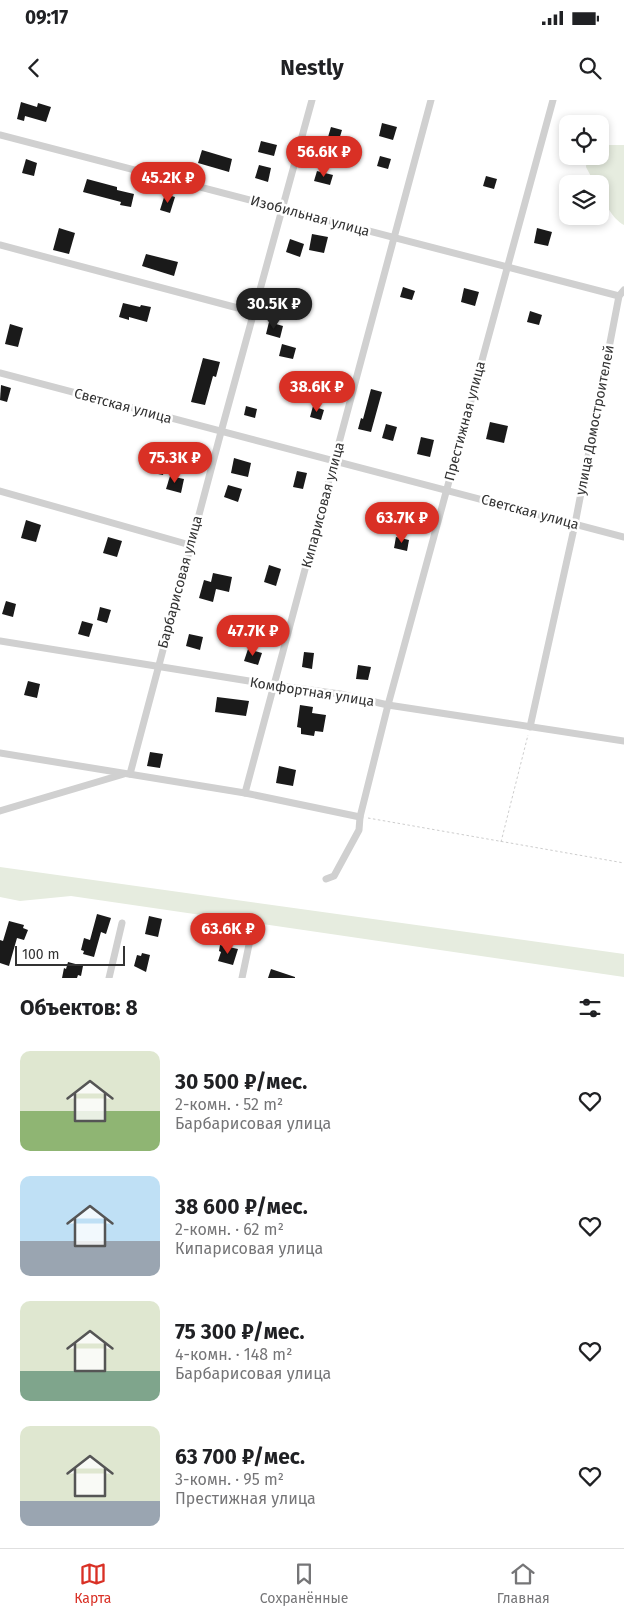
<!DOCTYPE html>
<html lang="ru">
<head>
<meta charset="utf-8">
<style>
	body { margin:0; font-family:"Fira Sans",sans-serif; background:#f6f6f6; color:#202124; height:100vh; display:flex; flex-direction:column; font-size:19px; white-space:nowrap }
	* { box-sizing:border-box; margin:0 }
	p { font-size:16px; color:#757577 }
	.icon { flex:none; width:28px; height:28px; fill:none; stroke:currentColor; stroke-width:2; stroke-linecap:round; stroke-linejoin:round }
	.map { position:relative; height:878px; overflow:hidden }
	.details { display:flex; flex-direction:column; background:#fff; flex:1 }
	.details>* { flex:none }
	.fabs { position:absolute; left:559px; top:15px; display:grid; gap:10px }
	.fabs a { display:grid; place-items:center; width:50px; height:50px; border-radius:10px; background:#fff; box-shadow:0 2px 8px #0003; font-size:25px }
	.scale { position:absolute; left:15px; bottom:12px; width:110px; box-sizing:border-box; padding-left:5px; border:2px solid #333; border-top:0; font-size:14px; line-height:18px; white-space:nowrap; color:#333; -webkit-text-stroke:4px #fff; paint-order:stroke }
	.price { position:absolute; translate:-50% -42px; padding:0 11px; border-radius:18px; background:#d93025; color:#fff; font-size:16px; line-height:32px; filter:drop-shadow(0 1px 2px #0008) }
	.price::after { content:''; position:absolute; left:50%; top:30px; width:15px; height:11px; margin-left:-8px; background:inherit; clip-path:polygon(0 0,100% 0,50% 100%) }
	.price.selected { background:#222; color:#fff }
	ul { padding:0; list-style:none }
	li { display:flex; align-items:center; gap:15px; height:125px; padding:0 20px }
	li span { display:grid; place-items:center; flex:none; width:140px; height:100px; border-radius:10px; color:#555 }
	li>.icon { margin-inline-start:auto }
	span .icon { width:60px; height:60px; fill:#fffc; stroke-width:1 }
	li b { font-size:21px }
	h2 { display:flex; justify-content:space-between; align-items:center; height:60px; padding:0 20px; font-size:21px }
	.status { display:flex; justify-content:space-between; align-items:center; height:35px; padding:0 25px; background:#fff; direction:ltr }
	.status svg { height:14px; fill:currentColor }
	header { display:flex; justify-content:space-between; align-items:center; height:65px; padding:0 20px; background:#fff; font-size:22px; font-weight:700 }
	.menu { display:flex; justify-content:space-around; align-items:center; height:70px; border-top:1px solid #e0e0e0; background:#fff; font-size:14px; color:#757577 }
	.menu a { display:grid; justify-items:center; gap:2px }
	.menu .selected { color:#d93025 }
	.map>svg:first-child { display:block }
	.green { fill:#e6ecdf }
	.building { fill:#1a1a1a }
	.lines { fill:none; stroke-linecap:round; stroke-linejoin:round }
	.path { stroke:#cdcdcd; stroke-width:1; stroke-dasharray:2.5 2.5; stroke-linecap:butt }
	.street { stroke:#d0d0d0; stroke-width:7 }
	.labels { text-anchor:middle; dominant-baseline:central; stroke-width:5; stroke-linejoin:round; paint-order:stroke }
	.street-label { font-size:14px; fill:#333; stroke:#fff }
</style>
</head>
<body>
<div class="status"><b>09:17</b><svg viewBox="0 0 49 12"><path d="M0 12V9h3v3zM5 12V6h3v6zM10 12V3h3v9zM15 12V0h3v12zM26 1h20v11H26zM47 4h2v5h-2z"/></svg></div>
<header><svg class="icon" aria-label="back" viewBox="0 0 24 24"><path d="M15 5l-7 7 7 7"/></svg>Nestly<svg class="icon" aria-label="search" viewBox="0 0 24 24"><circle cx="10" cy="10" r="6"/><path d="M15 15l6 6"/></svg></header>
<div class="map">
<svg width="624" height="878" viewBox="0 0 624 878">
	<rect width="100%" height="100%" fill="#fff"/>
	<g class="green">
		<path d="M600 45H624V125C612 119 600 97 600 84H595L586 67 587 56H600Z"/>
		<polygon points="0,767 624,854 624,877 71,796 20,801 0,797"/>
	</g>
	<g class="building">
		<polygon points="21,2 37,7 38,3 51,7 46,22 25,16 24,21 17,19"/>
		<polygon points="382,23 397,27 393,40 379,36"/>
		<polygon points="331,27 342,30 339,40 328,37"/>
		<polygon points="261,41 277,45 274,56 258,52"/>
		<polygon points="318,45 329,48 326,58 315,55"/>
		<polygon points="202,50 232,59 229,72 198,63"/>
		<polygon points="380,56 391,59 388,69 377,66"/>
		<polygon points="26,59 37,63 34,76 22,73"/>
		<polygon points="259,65 271,68 268,82 255,78"/>
		<polygon points="317,71 333,75 330,85 314,81"/>
		<polygon points="486,76 497,79 494,89 483,86"/>
		<polygon points="87,79 117,87 117,90 134,94 131,107 120,105 121,102 83,92"/>
		<polygon points="165,94 175,97 170,113 160,110"/>
		<polygon points="59,128 75,133 69,154 53,150"/>
		<polygon points="537,128 552,132 548,146 534,143"/>
		<polygon points="312,134 328,137 324,153 309,150"/>
		<polygon points="290,139 304,144 300,157 286,152"/>
		<polygon points="146,154 178,162 174,176 142,166"/>
		<polygon points="403,187 415,191 412,200 400,197"/>
		<polygon points="464,188 479,192 475,206 461,202"/>
		<polygon points="275,196 286,199 283,210 272,207"/>
		<polygon points="123,203 140,207 141,205 151,207 147,222 129,217 129,220 119,217"/>
		<polygon points="530,211 542,215 539,225 527,222"/>
		<polygon points="269,222 283,226 280,238 266,234"/>
		<polygon points="10,224 23,228 18,247 5,244"/>
		<polygon points="282,244 296,248 293,259 279,256"/>
		<polygon points="203,258 220,262 216,277 213,276 205,305 191,302"/>
		<polygon points="1,285 11,288 7,302 0,300"/>
		<polygon points="371,289 382,292 371,332 358,329 361,318 363,319"/>
		<polygon points="246,306 257,309 255,318 244,315"/>
		<polygon points="313,306 324,310 321,320 310,317"/>
		<polygon points="490,322 508,326 504,343 486,339"/>
		<polygon points="386,324 397,327 393,341 382,338"/>
		<polygon points="421,337 434,340 430,357 417,354"/>
		<polygon points="152,358 166,362 163,375 148,372"/>
		<polygon points="234,358 251,363 248,377 231,373"/>
		<polygon points="297,371 307,373 303,389 293,387"/>
		<polygon points="170,376 184,379 181,393 166,389"/>
		<polygon points="228,385 242,389 238,402 224,397"/>
		<polygon points="26,420 41,425 36,442 21,438"/>
		<polygon points="108,437 122,441 117,457 103,453"/>
		<polygon points="396,437 409,440 407,451 394,448"/>
		<polygon points="269,465 281,469 276,486 264,482"/>
		<polygon points="213,473 232,477 229,492 216,489 213,502 199,498 204,480 211,482"/>
		<polygon points="6,501 16,504 13,517 2,514"/>
		<polygon points="100,507 111,510 107,523 97,520"/>
		<polygon points="82,521 93,524 89,537 78,534"/>
		<polygon points="189,534 203,537 200,550 186,546"/>
		<polygon points="248,549 262,553 258,565 244,561"/>
		<polygon points="304,552 314,553 312,569 302,567"/>
		<polygon points="358,565 371,567 368,580 356,579"/>
		<polygon points="28,581 40,584 37,598 24,595"/>
		<polygon points="217,597 249,601 246,616 215,612"/>
		<polygon points="300,605 313,607 312,613 326,615 323,632 315,631 314,636 301,634 301,628 297,627"/>
		<polygon points="150,652 163,654 160,668 147,666"/>
		<polygon points="279,666 296,670 293,686 276,683"/>
		<polygon points="97,814 111,818 106,834 101,832 94,857 83,854 84,851 81,850 84,838 90,840"/>
		<polygon points="149,816 162,819 158,837 145,834"/>
		<polygon points="9,821 24,825 23,828 28,830 24,840 17,838 9,866 0,863 0,840 3,841"/>
		<polygon points="220,845 238,849 233,865 218,861 221,852 219,851"/>
		<polygon points="142,853 150,855 146,872 134,866 137,855 141,856"/>
		<polygon points="68,862 83,866 81,876 78,875 77,878 62,878 64,868 66,869"/>
		<polygon points="271,869 295,877 295,878 268,878"/>
	</g>
	<g class="lines">
		<g class="path">
			<polyline points="368,718 624,763"/>
			<polyline points="501,742 528,635"/>
		</g>
		<g class="street">
			<polyline points="0,35 619,196"/>
			<polyline points="0,145 253,212"/>
			<polyline points="0,273 624,437"/>
			<polyline points="0,391 190,445"/>
			<polyline points="0,541 274,585 340,594 388,605 624,641"/>
			<polyline points="530,627 575,424 619,196 624,190"/>
			<polyline points="0,653 245,693 360,717"/>
			<polyline points="130,674 221,332 312,0"/>
			<polyline points="245,693 431,0"/>
			<polyline points="0,711 124,674"/>
			<polyline points="326,779 334,776 359,730 360,717 388,605 553,0"/>
			<polyline points="109,878 122,823"/>
			<polyline points="242,878 250,840"/>
		</g>
	</g>
	<g class="labels">
		<g class="street-label">
			<text transform="translate(310 116) rotate(15)">Изобильная улица</text>
			<text transform="translate(123 306) rotate(15)">Светская улица</text>
			<text transform="translate(595 320) rotate(-79)">улица Домостроителей</text>
			<text transform="translate(465 321) rotate(-75)">Престижная улица</text>
			<text transform="translate(323 405) rotate(-75)">Кипарисовая улица</text>
			<text transform="translate(530 412) rotate(15)">Светская улица</text>
			<text transform="translate(180 482) rotate(-75)">Барбарисовая улица</text>
			<text transform="translate(312 592) rotate(9)">Комфортная улица</text>
		</g>
	</g>
</svg>
<div class="fabs">
<a><svg class="icon" aria-label="locate" viewBox="0 0 24 24"><circle cx="12" cy="12" r="6"/><path d="M12 2v4M12 18v4M2 12h4M18 12h4"/></svg></a>
<a><svg class="icon" aria-label="layers" viewBox="0 0 24 24"><path d="M12 4l9 5-9 5-9-5zM3 14l9 5 9-5"/></svg></a>
</div>
<div class="scale">100 m</div>
<b class="price" style="left:324px;top:78px">56.6K ₽</b>
<b class="price" style="left:168px;top:104px">45.2K ₽</b>
<b class="price selected" style="left:274px;top:230px">30.5K ₽</b>
<b class="price" style="left:317px;top:313px">38.6K ₽</b>
<b class="price" style="left:175px;top:384px">75.3K ₽</b>
<b class="price" style="left:402px;top:444px">63.7K ₽</b>
<b class="price" style="left:253px;top:557px">47.7K ₽</b>
<b class="price" style="left:228px;top:855px">63.6K ₽</b>
</div>
<section class="details">
<h2>Объектов: 8<svg class="icon" aria-label="filters" viewBox="0 0 24 24"><path d="M4 7h16M4 17h16"/><circle cx="9" cy="7" r="2"/><circle cx="15" cy="17" r="2"/></svg></h2>
<ul>
<li><span style="background:linear-gradient(#dfe7d0 60%,#8fb573 0)"><svg class="icon" aria-label="home" viewBox="0 0 24 24"><path d="M3 11l9-7 9 7M6 9v11h12V9"/></svg></span><div><b>30 500 ₽/мес.</b><p>2-комн. · 52 m²</p><p>Барбарисовая улица</p></div><svg class="icon" aria-label="heart" viewBox="0 0 24 24"><path d="M12 20l-8-8c-3-5 5-10 8-4 3-6 11-1 8 4z"/></svg></li>
<li><span style="background:linear-gradient(#bfe0f5 65%,#9aa5b1 0)"><svg class="icon" aria-label="home" viewBox="0 0 24 24"><path d="M3 11l9-7 9 7M6 9v11h12V9"/></svg></span><div><b>38 600 ₽/мес.</b><p>2-комн. · 62 m²</p><p>Кипарисовая улица</p></div><svg class="icon" aria-label="heart" viewBox="0 0 24 24"><path d="M12 20l-8-8c-3-5 5-10 8-4 3-6 11-1 8 4z"/></svg></li>
<li><span style="background:linear-gradient(#dfe7d0 70%,#7fa58c 0)"><svg class="icon" aria-label="home" viewBox="0 0 24 24"><path d="M3 11l9-7 9 7M6 9v11h12V9"/></svg></span><div><b>75 300 ₽/мес.</b><p>4-комн. · 148 m²</p><p>Барбарисовая улица</p></div><svg class="icon" aria-label="heart" viewBox="0 0 24 24"><path d="M12 20l-8-8c-3-5 5-10 8-4 3-6 11-1 8 4z"/></svg></li>
<li><span style="background:linear-gradient(#dfe7d0 75%,#9aa5b1 0)"><svg class="icon" aria-label="home" viewBox="0 0 24 24"><path d="M3 11l9-7 9 7M6 9v11h12V9"/></svg></span><div><b>63 700 ₽/мес.</b><p>3-комн. · 95 m²</p><p>Престижная улица</p></div><svg class="icon" aria-label="heart" viewBox="0 0 24 24"><path d="M12 20l-8-8c-3-5 5-10 8-4 3-6 11-1 8 4z"/></svg></li>
</ul>
</section>
<nav class="menu">
<a class="selected"><svg class="icon" aria-label="map" viewBox="0 0 24 24"><path d="M3 6l6-2 6 2 6-2v14l-6 2-6-2-6 2zM9 4v14M15 6v14"/></svg>Карта</a>
<a><svg class="icon" aria-label="saved" viewBox="0 0 24 24"><path d="M7 4h10v16l-5-4-5 4z"/></svg>Сохранённые</a>
<a><svg class="icon" aria-label="home" viewBox="0 0 24 24"><path d="M3 11l9-7 9 7M6 9v11h12V9"/></svg>Главная</a>
</nav>
</body>
</html>
